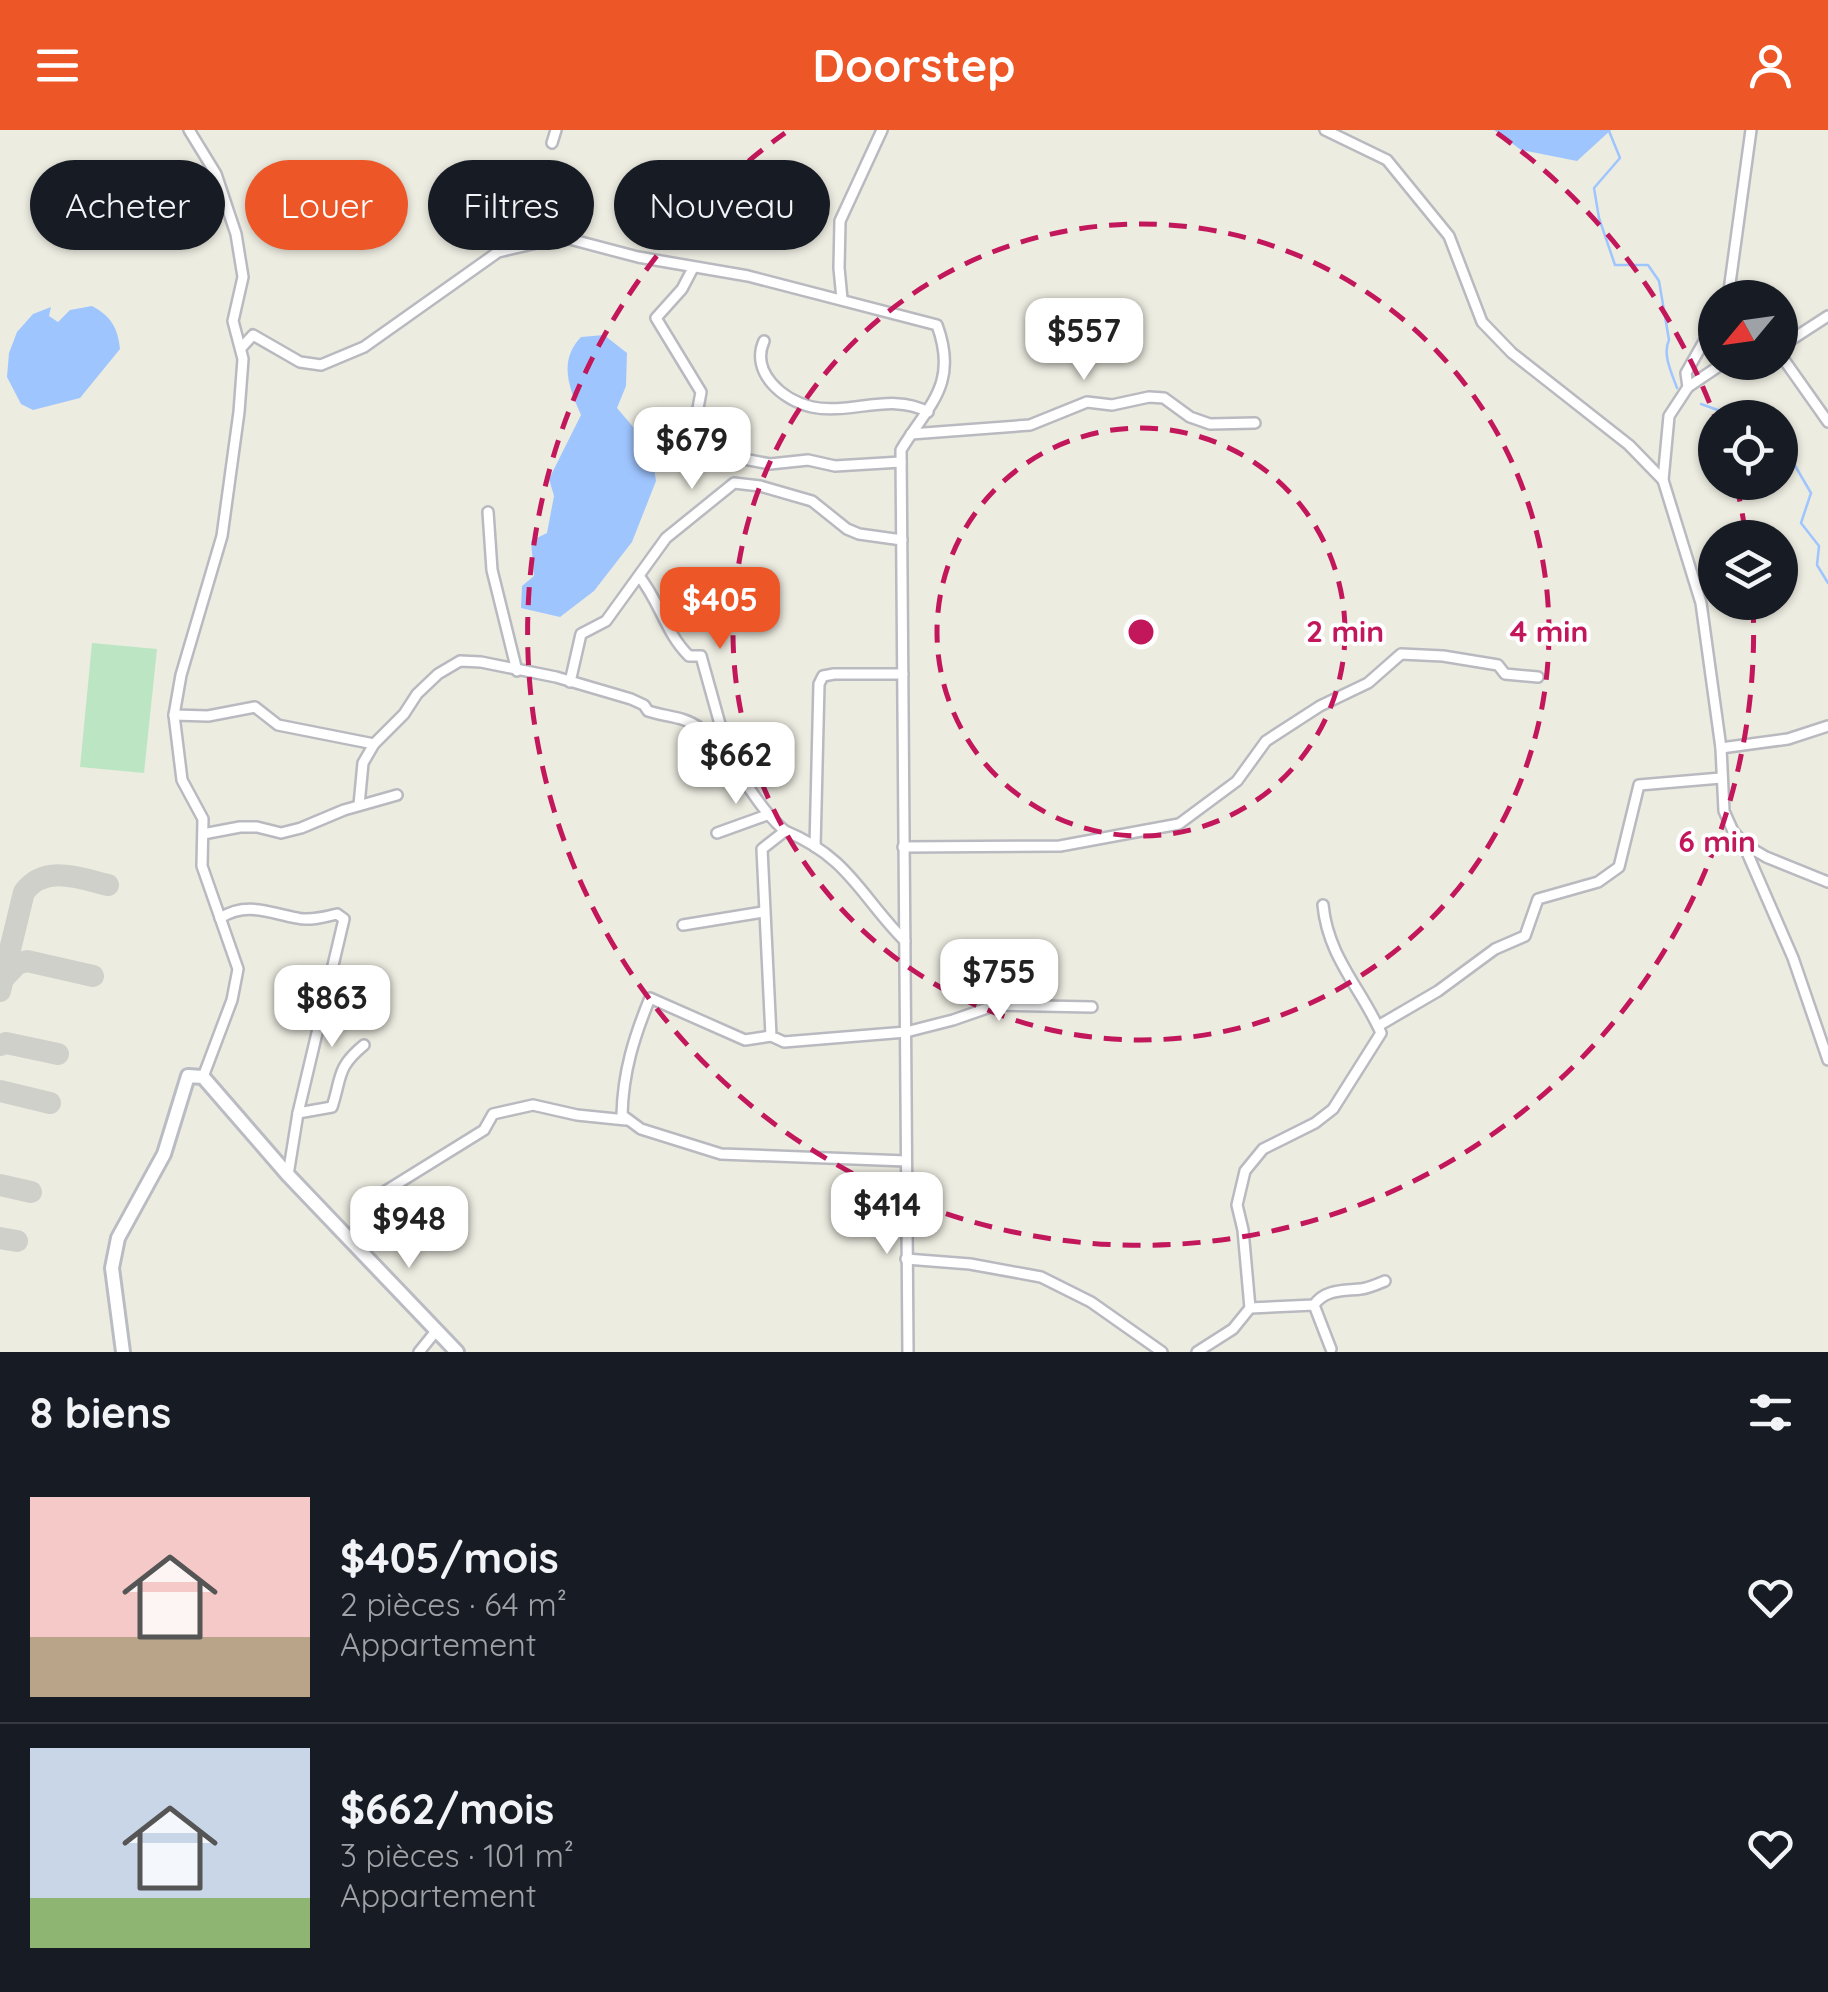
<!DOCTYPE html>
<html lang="fr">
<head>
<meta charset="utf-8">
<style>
	body { margin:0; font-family:Quicksand,sans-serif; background:#20242c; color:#f1f3f6; height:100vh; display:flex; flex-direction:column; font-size:38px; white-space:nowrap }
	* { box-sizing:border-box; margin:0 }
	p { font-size:32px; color:#9ea1a6 }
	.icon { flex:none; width:55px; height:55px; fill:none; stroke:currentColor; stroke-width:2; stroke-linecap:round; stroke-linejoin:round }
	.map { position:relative; height:1222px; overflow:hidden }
	.sheet { display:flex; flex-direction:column; background:#171b24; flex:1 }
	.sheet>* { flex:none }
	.guide { position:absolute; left:30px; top:30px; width:1000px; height:90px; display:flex; gap:20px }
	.needle { width:65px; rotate:241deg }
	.fabs { position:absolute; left:1698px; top:150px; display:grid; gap:20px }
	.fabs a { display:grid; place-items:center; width:100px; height:100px; border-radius:50%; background:#171b24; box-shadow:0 2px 8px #0004; font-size:50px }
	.price { position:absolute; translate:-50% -85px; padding:0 22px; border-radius:20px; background:#fff; color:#222; font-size:32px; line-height:65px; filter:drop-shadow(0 2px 5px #0008) }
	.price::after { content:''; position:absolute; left:50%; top:60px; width:30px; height:22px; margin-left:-15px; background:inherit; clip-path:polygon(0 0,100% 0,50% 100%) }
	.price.current { background:#ed5727; color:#fff }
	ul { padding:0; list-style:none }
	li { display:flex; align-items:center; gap:30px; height:250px; padding:0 30px }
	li+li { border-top:2px solid #363941 }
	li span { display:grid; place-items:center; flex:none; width:280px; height:200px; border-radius:0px; color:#555 }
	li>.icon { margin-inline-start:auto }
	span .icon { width:120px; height:120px; fill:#fffc; stroke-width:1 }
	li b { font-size:42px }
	h2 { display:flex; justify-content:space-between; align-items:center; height:120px; padding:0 30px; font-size:42px }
	.tag { padding:0 35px; border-radius:45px; background:#171b24; box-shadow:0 2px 8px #0004; font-size:35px; line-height:90px }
	.tag.current { background:#ed5727; color:#fff }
	header { display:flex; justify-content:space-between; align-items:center; height:130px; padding:0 30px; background:#ed5727; color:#fff; font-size:45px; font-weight:800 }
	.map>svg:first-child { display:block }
	.green { fill:#bce6c3 }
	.water { fill:#9fc5ff }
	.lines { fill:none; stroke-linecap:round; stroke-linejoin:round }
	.stream { stroke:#9fc5ff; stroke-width:2.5 }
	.taxiway { stroke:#d0d0cb; stroke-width:22 }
	.street-casing { stroke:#b9bac0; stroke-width:14 }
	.secondary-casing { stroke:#babcc3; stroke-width:18 }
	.street { stroke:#fff; stroke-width:9 }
	.secondary { stroke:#fff; stroke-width:12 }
	.ring { fill:none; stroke:#c2185b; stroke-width:5; stroke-dasharray:18 12 }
	.centre { fill:#c2185b; stroke:#fff; stroke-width:5 }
	.ring-label { font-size:30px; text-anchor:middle; font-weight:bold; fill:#c2185b; stroke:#fff; stroke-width:8; stroke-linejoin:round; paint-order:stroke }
</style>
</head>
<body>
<header><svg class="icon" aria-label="menu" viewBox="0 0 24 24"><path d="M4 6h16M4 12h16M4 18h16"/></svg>Doorstep<svg class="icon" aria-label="person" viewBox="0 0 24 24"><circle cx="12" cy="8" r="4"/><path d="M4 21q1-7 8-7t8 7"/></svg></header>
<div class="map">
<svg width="1828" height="1222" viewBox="0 0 1828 1222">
	<rect width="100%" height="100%" fill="#edece1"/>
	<polygon class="green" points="92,513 157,519 144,643 80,637"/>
	<g class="water">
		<polygon points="1494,0 1611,0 1577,31 1521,20"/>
		<path d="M92 176C111 186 118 198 120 219L80 268 33 280 21 274 7 247 9 223 17 202 33 184 51 177 49 186 58 192 70 180Z"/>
		<path d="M604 205 627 223 626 256 617 278 651 318 656 351 632 412 594 461 560 487 521 478 522 456 534 446 531 411 547 403 554 366 549 349 581 285C569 258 558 231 581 207Z"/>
	</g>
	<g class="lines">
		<g class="stream">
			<path d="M1609 1 1620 28 1594 58 1599 88 1615 135H1648L1659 151 1669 210C1662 224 1672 244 1677 258"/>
			<polyline points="1701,274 1740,288"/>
			<polyline points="1780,310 1811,363 1801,393 1819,416 1817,435 1828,453"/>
		</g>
		<g class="taxiway">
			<polyline points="3,849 17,834 27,831 93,846"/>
			<path d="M0 861 24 762C45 734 79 748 108 755"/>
			<polyline points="0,915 6,913 58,924"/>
			<polyline points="0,961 50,973"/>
			<polyline points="0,1055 31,1062"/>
			<polyline points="0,1108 17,1111"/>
		</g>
		<defs>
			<g id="street">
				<polyline points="189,0 216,44 236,104 243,147 233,191 243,229 239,282 222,406 181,545 174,585 182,650 203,689 202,736 238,839 232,870 203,947"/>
				<polyline points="1325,0 1387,30 1449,106 1482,192 1512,223 1629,315 1663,350"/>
				<polyline points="552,13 556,0"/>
				<polyline points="1728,168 1751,0"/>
				<polyline points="842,169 839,138 840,91 882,0"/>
				<polyline points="1715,192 1686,243 1688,257 1669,286 1663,350 1701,473 1721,618 1724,681 1733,701 1744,714 1766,727 1828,752"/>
				<path d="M764 211C750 242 782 270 812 277 850 285 892 262 928 282"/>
				<polyline points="1780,217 1828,186"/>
				<path d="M241 218 253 205 300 232 321 235 364 217 498 122 562 107 638 127 748 146 937 195C959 255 928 275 901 320L908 1222"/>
				<polyline points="1780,224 1828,292"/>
				<polyline points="1688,257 1725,232"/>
				<polyline points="911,304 1030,295 1087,272 1112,275 1149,267 1164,268 1190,287 1210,294 1255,293"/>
				<polyline points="690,322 701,262 656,188 682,159 693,138"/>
				<polyline points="652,323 702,321 770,334 808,330 835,336 901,332"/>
				<polyline points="488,382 492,440 517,541"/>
				<path d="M639 446C660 472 665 502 689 526H701L730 630"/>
				<polyline points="570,552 581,504 606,491 666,408 734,353 760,356 812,371 847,399 859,404 902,410"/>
				<polyline points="174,585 208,586 255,577 278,595 374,614"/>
				<polyline points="1721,618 1788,609 1828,596"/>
				<path d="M359 675 363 633 374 614 404 584 417 564 438 544 460 531 481 532 556 547 631 569 644 575 648 581C666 587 684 586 700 598 734 624 751 672 785 701"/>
				<polyline points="717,703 767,685"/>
				<polyline points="203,704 240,697 257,697 281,703 301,698 344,680 397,665"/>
				<polyline points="1742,711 1793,828 1828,930"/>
				<polyline points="815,717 819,554 823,546 834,544 903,544"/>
				<polyline points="903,717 1060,716 1179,694 1237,651 1266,611 1320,576 1368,553 1401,524 1443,526 1498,535 1505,544 1538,547"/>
				<path d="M220 788C247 771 269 783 297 788 309 791 325 787 337 784L344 789 298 983 288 1045"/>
				<polyline points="683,795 763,782"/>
				<path d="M905 811C861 767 849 727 785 701L762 719 771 906 784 912 906 902 953 890 996 875 1092 877"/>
				<polyline points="1378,896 1438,861 1495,819 1525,806 1538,769 1598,752 1619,737 1639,655 1721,648"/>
				<path d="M771 906 745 910 650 868C634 907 623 942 622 985L641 999 721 1024 906 1031"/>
				<path d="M298 983 332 977C342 947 336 938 364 915"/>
				<polyline points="351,1109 369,1074 376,1067 484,1000 493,984 533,975 577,985 626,990"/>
				<polyline points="906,1129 970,1134 1041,1147 1091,1172 1162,1222"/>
				<path d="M1314 1175C1325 1159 1343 1161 1361 1159 1369 1158 1378 1154 1385 1151"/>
				<polyline points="1250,1178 1314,1175 1331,1219"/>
				<polyline points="419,1222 436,1201"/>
				<path d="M1197 1222 1233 1199 1250 1178 1243 1100 1237 1075 1245 1041 1263 1019 1315 993 1333 979 1381 903C1361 858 1328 827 1323 775"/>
			</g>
			<polyline id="secondary" points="123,1222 112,1138 118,1108 164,1024 188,946 203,947 288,1045 457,1222"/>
		</defs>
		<use href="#street" class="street-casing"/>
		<use href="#secondary" class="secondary-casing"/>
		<use href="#street" class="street"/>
		<use href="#secondary" class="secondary"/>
	</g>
	<g class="ring">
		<circle cx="1141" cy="502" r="204"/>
		<circle cx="1141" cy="502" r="408"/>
		<path d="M1497 3A613 613 0 0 1 1715 287M1736 354A613 613 0 0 1 1746 406M1753 475A613 613 0 1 1 785 3"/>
	</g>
	<circle cx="1141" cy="502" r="15" class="centre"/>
	<g class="ring-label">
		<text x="1345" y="512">2 min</text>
		<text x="1549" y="512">4 min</text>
		<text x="1717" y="722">6 min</text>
	</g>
</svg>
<div class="fabs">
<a><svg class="needle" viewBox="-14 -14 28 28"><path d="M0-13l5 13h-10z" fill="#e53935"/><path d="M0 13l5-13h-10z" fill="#9ea1a6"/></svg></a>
<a><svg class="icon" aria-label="locate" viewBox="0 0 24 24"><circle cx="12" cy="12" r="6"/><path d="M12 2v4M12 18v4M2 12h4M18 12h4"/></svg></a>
<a><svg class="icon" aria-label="layers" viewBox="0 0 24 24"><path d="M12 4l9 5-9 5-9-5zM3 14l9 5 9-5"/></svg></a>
</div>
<b class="price" style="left:1084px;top:253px">$557</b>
<b class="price" style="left:692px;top:362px">$679</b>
<b class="price current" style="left:720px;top:522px">$405</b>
<b class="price" style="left:736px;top:677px">$662</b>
<b class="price" style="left:999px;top:894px">$755</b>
<b class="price" style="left:332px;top:920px">$863</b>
<b class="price" style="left:887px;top:1127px">$414</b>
<b class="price" style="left:409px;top:1141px">$948</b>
<div class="guide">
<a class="tag">Acheter</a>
<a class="tag current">Louer</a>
<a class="tag">Filtres</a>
<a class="tag">Nouveau</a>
</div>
</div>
<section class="sheet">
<h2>8 biens<svg class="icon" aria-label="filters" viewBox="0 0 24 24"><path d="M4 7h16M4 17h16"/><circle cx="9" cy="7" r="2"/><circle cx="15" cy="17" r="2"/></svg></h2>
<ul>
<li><span style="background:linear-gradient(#f6c9c9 70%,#b9a48a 0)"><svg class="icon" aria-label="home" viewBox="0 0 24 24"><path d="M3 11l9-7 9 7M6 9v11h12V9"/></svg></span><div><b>$405/mois</b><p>2 pièces · 64 m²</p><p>Appartement</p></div><svg class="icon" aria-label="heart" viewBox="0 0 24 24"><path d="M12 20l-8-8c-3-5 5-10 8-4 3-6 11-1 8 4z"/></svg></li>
<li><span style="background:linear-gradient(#c9d6e8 75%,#8fb573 0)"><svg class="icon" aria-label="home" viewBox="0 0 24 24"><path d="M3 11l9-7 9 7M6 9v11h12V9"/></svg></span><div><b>$662/mois</b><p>3 pièces · 101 m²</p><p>Appartement</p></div><svg class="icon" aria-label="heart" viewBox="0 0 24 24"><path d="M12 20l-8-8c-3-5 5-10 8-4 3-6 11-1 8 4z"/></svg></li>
</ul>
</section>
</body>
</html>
